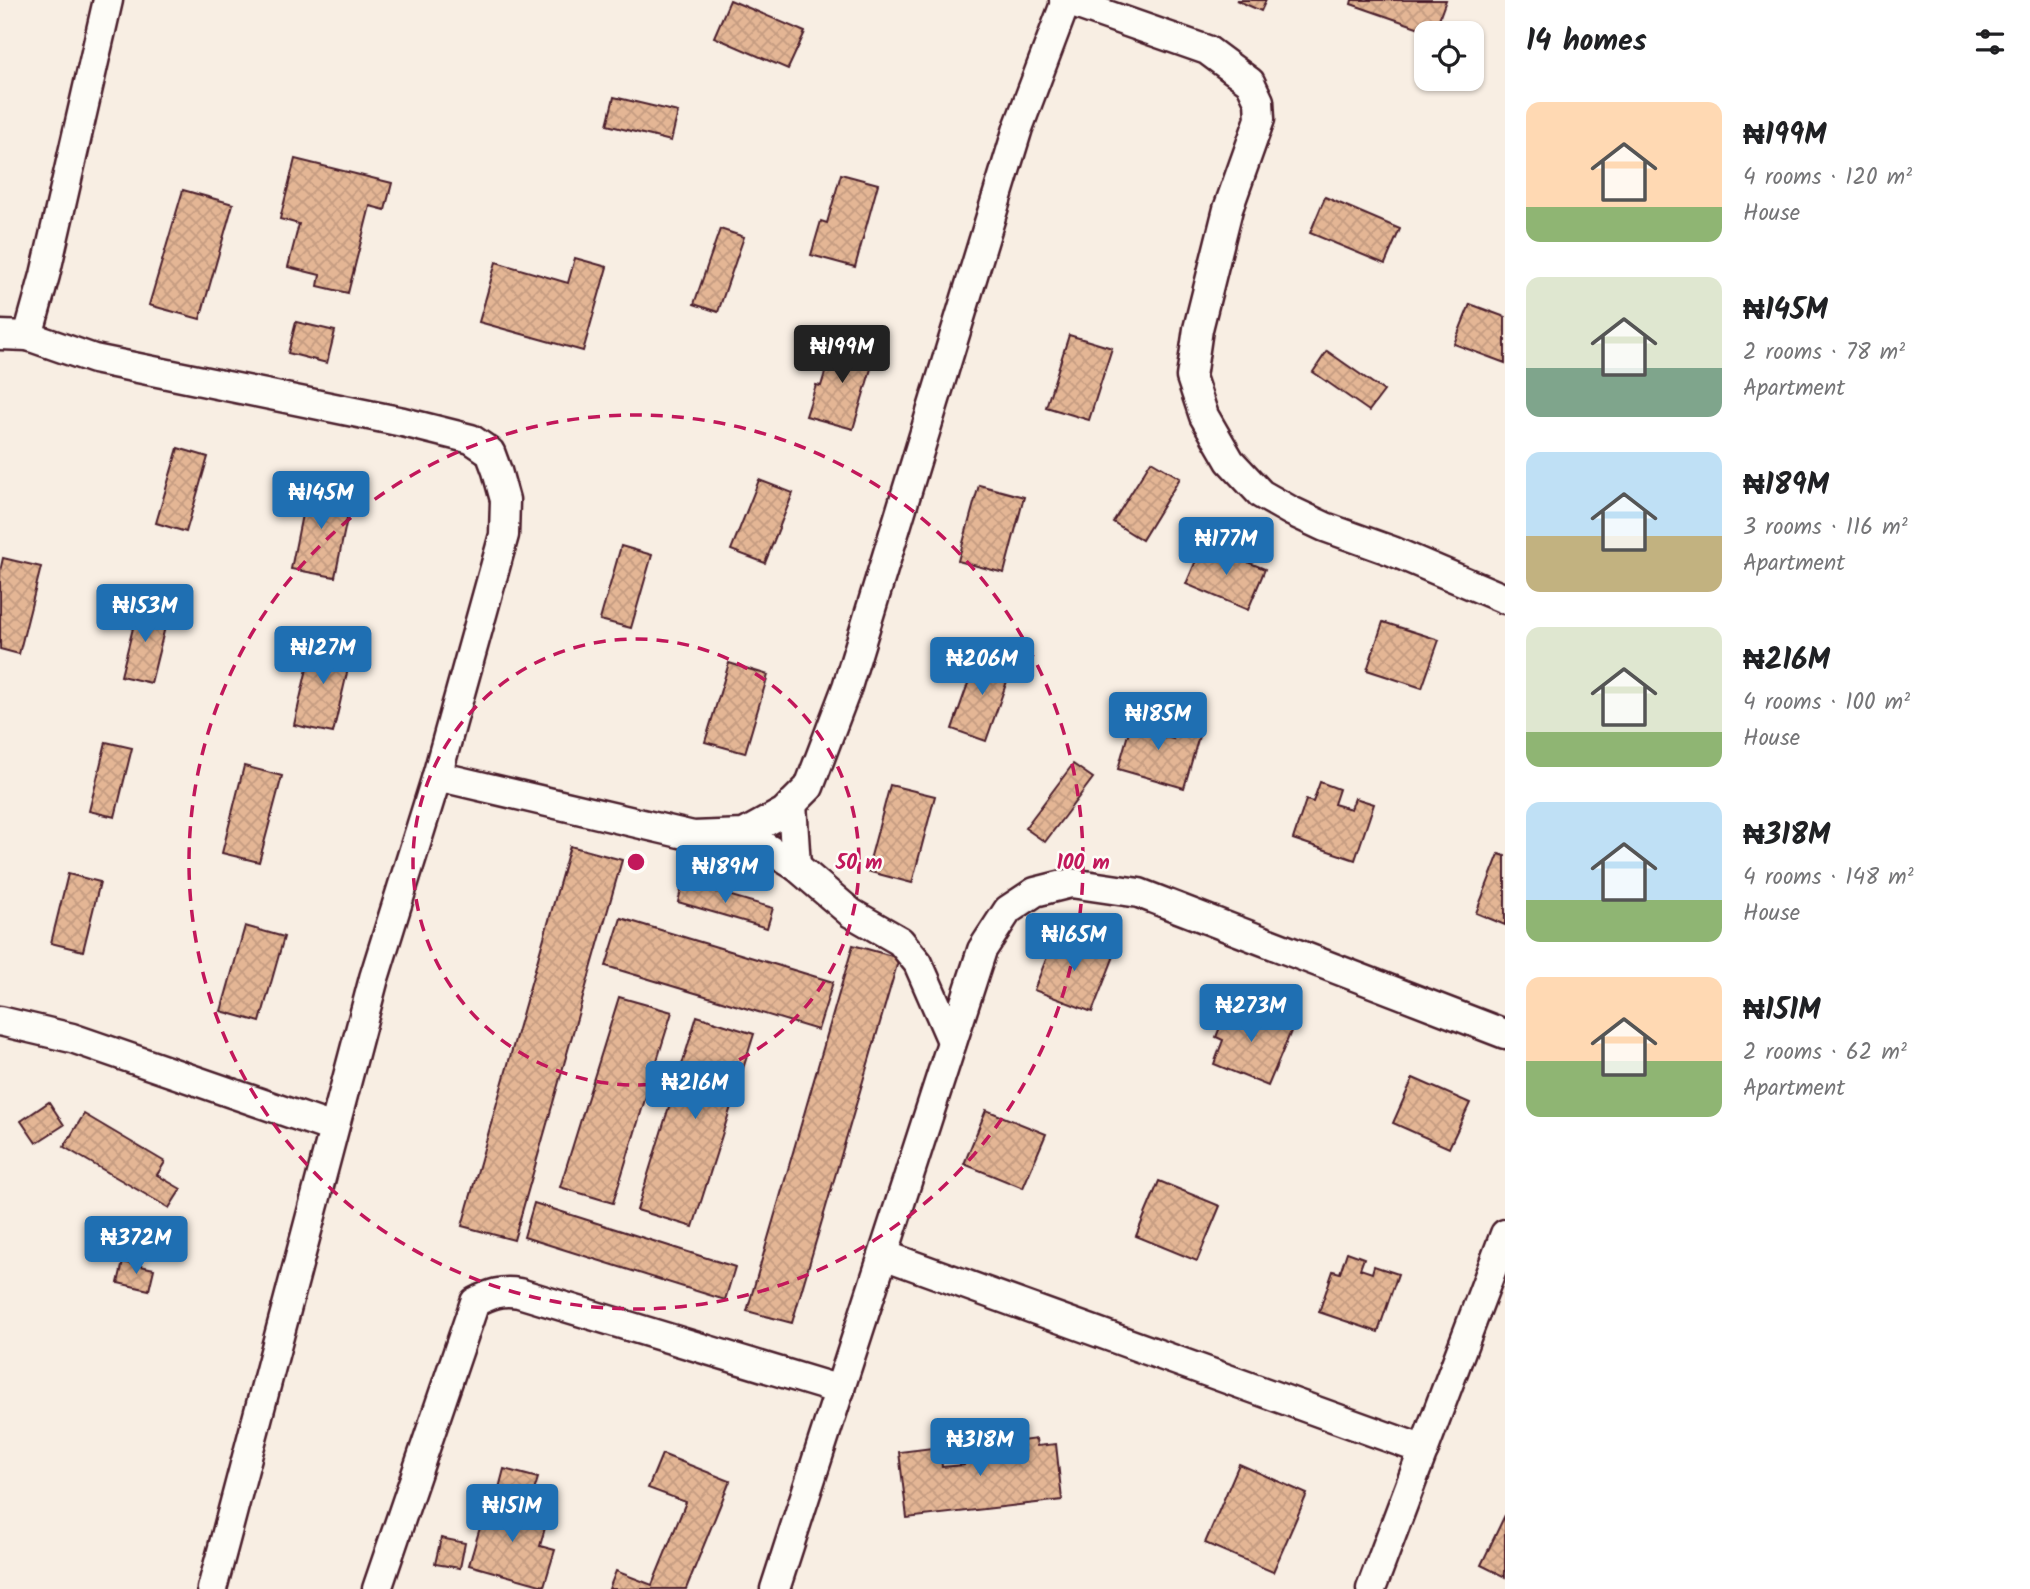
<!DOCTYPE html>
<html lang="en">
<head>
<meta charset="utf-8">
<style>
	body { margin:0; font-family:Kalam,sans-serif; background:#f2f2f2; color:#202124; height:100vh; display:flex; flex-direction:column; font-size:26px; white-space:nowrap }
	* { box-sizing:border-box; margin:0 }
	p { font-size:23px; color:#757577 }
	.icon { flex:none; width:38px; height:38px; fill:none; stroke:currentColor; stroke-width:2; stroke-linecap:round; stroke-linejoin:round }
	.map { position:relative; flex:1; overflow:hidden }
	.panel { display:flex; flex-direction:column; background:#fff; width:525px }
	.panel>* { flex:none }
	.tools { position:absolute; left:1414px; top:21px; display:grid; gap:14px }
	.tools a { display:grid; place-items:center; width:70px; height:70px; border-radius:14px; background:#fff; box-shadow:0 2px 5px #0004; font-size:35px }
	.price { position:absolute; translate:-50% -60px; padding:0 16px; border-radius:7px; background:#1f6fb2; color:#fff; font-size:23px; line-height:46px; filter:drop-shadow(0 2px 4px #0008) }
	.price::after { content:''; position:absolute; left:50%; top:42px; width:21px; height:16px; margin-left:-10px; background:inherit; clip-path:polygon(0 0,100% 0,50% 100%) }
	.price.current { background:#222; color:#fff }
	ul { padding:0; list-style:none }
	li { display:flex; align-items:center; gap:21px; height:175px; padding:0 21px }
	li span { display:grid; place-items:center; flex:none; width:196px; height:140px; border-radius:14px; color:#555 }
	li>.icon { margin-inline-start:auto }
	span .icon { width:84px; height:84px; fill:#fffc; stroke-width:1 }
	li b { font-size:30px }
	h2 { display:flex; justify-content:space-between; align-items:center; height:84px; padding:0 21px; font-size:30px }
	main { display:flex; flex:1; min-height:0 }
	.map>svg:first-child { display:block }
	.building { fill:url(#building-cross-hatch); stroke:#4a1f2b; stroke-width:2 }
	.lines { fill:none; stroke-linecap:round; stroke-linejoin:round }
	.street-casing { stroke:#4a1f2b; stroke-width:33 }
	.street { stroke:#fdfcf7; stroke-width:28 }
	.ring { fill:none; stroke:#c2185b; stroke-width:3.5; stroke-dasharray:12 9 }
	.centre { fill:#c2185b; stroke:#fdfcf7; stroke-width:3.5 }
	.ring-label { font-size:21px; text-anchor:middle; font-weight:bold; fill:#c2185b; stroke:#fdfcf7; stroke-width:5; stroke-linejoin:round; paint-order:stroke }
</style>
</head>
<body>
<main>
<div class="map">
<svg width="1505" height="1589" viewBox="0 0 1505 1589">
	<defs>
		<pattern id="building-cross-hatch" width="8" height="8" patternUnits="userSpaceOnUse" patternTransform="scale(1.75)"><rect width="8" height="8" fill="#e4b695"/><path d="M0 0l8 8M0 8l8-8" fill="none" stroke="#c59c81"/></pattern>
	</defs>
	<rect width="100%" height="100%" fill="#f8eee3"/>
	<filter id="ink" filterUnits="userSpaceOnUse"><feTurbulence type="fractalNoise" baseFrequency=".0143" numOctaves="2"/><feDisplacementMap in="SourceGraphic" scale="14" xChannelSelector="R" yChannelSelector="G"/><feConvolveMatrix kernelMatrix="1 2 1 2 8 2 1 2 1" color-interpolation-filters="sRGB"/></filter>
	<g filter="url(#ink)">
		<g class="building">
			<polygon points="730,0 805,32 788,69 714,37"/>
			<polygon points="1236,0 1266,0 1261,11"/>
			<polygon points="1352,0 1446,0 1434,33 1351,4"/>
			<polygon points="614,97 678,112 671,141 607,125"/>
			<polygon points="295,159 392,183 385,210 370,206 348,293 318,286 320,275 288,267 299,224 280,219"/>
			<polygon points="841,174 878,184 855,267 811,255 821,221 827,223"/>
			<polygon points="183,190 233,204 200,319 149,305"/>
			<polygon points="1325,197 1400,229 1385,264 1310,233"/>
			<polygon points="720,229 744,237 718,312 694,304"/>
			<polygon points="575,258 607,267 583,351 479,322 496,262 568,283"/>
			<polygon points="1470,304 1505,317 1505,363 1454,344"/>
			<polygon points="296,322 335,331 327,363 288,353"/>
			<polygon points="1069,335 1112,348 1089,420 1046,407"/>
			<polygon points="835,339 876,352 853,429 806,416 816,385 821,386"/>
			<polygon points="1327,351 1384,391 1369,411 1313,372"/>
			<polygon points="178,448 208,457 186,532 156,523"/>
			<polygon points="1151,461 1180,478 1142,540 1113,522"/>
			<polygon points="759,480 793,493 765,563 731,550"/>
			<polygon points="308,485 352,494 335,577 291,569"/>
			<polygon points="979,485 1024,497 1004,573 958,561"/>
			<polygon points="1203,544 1265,569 1248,610 1186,584"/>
			<polygon points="621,546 652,555 631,628 600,620"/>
			<polygon points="3,558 41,567 19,654 0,649 0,571"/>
			<polygon points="139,604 169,611 151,683 121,676"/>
			<polygon points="1383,622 1439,640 1422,688 1367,670"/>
			<polygon points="314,638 353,647 333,733 294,725"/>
			<polygon points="979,652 1013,664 986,741 952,729"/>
			<polygon points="729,663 768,675 745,753 705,742"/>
			<polygon points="1144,712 1166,719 1161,736 1173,739 1176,730 1199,736 1184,788 1118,769 1130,727 1138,730"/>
			<polygon points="106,742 132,748 115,817 89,811"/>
			<polygon points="1073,764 1093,778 1045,842 1025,828"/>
			<polygon points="244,766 282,776 259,862 222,853"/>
			<polygon points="1320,782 1339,789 1334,804 1351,809 1355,798 1374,804 1355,860 1293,839 1306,800 1313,802"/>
			<polygon points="890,785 935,796 912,883 867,871"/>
			<polygon points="570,846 622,860 514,1240 462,1226"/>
			<polygon points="1499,854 1505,856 1505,925 1476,913"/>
			<polygon points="68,874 100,882 83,951 51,943"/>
			<polygon points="683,882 773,908 767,928 678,902"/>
			<polygon points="621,918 833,982 818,1030 606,966"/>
			<polygon points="245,926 284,937 260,1022 221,1011"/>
			<polygon points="1056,934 1114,956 1092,1012 1034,990"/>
			<polygon points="853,945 899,958 792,1323 747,1311"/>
			<polygon points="619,997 672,1012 613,1203 560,1187"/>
			<polygon points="1230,1003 1292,1029 1268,1086 1214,1064 1223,1040 1216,1037"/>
			<polygon points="697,1016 754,1034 693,1227 637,1210"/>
			<polygon points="1413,1078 1470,1103 1449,1148 1393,1123"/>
			<polygon points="49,1102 64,1125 36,1143 21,1121"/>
			<polygon points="986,1110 1046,1134 1023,1188 964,1164"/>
			<polygon points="84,1114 165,1162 157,1175 181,1189 169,1208 64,1147"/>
			<polygon points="1159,1181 1220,1206 1197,1261 1136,1236"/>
			<polygon points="534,1203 735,1267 725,1300 524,1237"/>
			<polygon points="1347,1252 1364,1258 1360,1269 1372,1273 1374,1266 1398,1274 1378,1332 1319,1312 1333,1271 1340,1273"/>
			<polygon points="123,1262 154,1269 149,1290 118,1283"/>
			<polygon points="1036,1439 1037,1446 1056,1444 1062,1500 907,1518 899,1452 940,1447 942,1467 964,1465 962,1443 999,1440 1000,1456 1014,1455 1013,1442"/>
			<polygon points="662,1454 730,1481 686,1589 609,1589 616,1571 652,1585 686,1502 648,1488"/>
			<polygon points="1239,1464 1307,1494 1273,1572 1205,1543"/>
			<polygon points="504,1469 538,1478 530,1504 497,1496"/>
			<polygon points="489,1497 531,1509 528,1519 546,1524 540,1546 555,1550 544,1586 469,1565"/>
			<polygon points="1505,1515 1505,1577 1481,1565"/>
			<polygon points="441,1538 465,1543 460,1568 435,1564"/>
		</g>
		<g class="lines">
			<defs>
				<g id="street">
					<polyline points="108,0 45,275 28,336 94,359 403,422 471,439 490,452 497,471 505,500 504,535 437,776"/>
					<polyline points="1064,0 1207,50 1250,82 1259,101 1260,119 1228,209 1198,329 1191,377 1204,416 1230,461 1261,494 1291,511 1325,527 1392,551 1505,599"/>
					<polyline points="0,335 28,336"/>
					<polyline points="792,804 796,866"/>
					<polyline points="744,834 796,866 851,913 900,941 918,963 952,1041"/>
					<polyline points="0,1021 72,1038 333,1128"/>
					<polyline points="884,1255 1424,1450"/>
					<polyline points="212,1589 374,978 437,776 693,836 744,834 784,812 809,787 847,687 1018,128 1066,1"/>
					<path d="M377 1589 475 1302C491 1294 501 1290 519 1293L840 1390"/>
					<polyline points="775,1589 982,950 1008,910 1035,892 1071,883 1139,893 1505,1034"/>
					<polyline points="1371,1589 1505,1234"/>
				</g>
			</defs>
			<use href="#street" class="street-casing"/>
			<use href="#street" class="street"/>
		</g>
	</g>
	<g class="ring">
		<circle cx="636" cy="862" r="223"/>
		<circle cx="636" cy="862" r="447"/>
	</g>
	<circle cx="636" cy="862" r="10" class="centre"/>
	<g class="ring-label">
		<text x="859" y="869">50 m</text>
		<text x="1083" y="869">100 m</text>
	</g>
</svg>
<div class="tools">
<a><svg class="icon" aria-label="locate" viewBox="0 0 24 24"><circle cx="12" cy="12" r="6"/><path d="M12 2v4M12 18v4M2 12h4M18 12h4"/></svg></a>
</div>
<b class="price current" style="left:842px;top:385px">₦199M</b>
<b class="price" style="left:321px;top:531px">₦145M</b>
<b class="price" style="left:1226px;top:577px">₦177M</b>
<b class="price" style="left:145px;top:644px">₦153M</b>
<b class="price" style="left:323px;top:686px">₦127M</b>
<b class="price" style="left:982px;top:697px">₦206M</b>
<b class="price" style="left:1158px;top:752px">₦185M</b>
<b class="price" style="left:725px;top:905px">₦189M</b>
<b class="price" style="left:1074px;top:973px">₦165M</b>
<b class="price" style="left:1251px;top:1044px">₦273M</b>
<b class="price" style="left:695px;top:1121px">₦216M</b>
<b class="price" style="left:136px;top:1276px">₦372M</b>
<b class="price" style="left:980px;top:1478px">₦318M</b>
<b class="price" style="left:512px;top:1544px">₦151M</b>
</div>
<section class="panel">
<h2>14 homes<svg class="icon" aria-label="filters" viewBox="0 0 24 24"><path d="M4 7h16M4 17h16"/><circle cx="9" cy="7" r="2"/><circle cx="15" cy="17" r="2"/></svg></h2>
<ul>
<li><span style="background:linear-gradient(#ffd9b3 75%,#8fb573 0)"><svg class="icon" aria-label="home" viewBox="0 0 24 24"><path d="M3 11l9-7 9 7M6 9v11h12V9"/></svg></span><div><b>₦199M</b><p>4 rooms · 120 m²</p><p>House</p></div></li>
<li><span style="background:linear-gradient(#dfe7d0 65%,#7fa58c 0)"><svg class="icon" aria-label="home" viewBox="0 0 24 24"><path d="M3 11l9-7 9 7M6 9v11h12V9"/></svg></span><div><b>₦145M</b><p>2 rooms · 78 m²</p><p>Apartment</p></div></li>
<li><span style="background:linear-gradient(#bfe0f5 60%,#c2b280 0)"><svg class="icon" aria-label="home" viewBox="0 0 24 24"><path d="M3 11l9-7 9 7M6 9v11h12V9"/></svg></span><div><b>₦189M</b><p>3 rooms · 116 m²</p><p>Apartment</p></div></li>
<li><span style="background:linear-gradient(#dfe7d0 75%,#8fb573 0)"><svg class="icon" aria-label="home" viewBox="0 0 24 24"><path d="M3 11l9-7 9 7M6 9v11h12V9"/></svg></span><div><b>₦216M</b><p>4 rooms · 100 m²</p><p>House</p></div></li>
<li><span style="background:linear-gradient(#bfe0f5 70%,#8fb573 0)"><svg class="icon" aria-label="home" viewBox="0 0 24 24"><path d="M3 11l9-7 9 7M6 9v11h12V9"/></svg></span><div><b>₦318M</b><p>4 rooms · 148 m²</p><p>House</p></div></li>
<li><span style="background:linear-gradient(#ffd9b3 60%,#8fb573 0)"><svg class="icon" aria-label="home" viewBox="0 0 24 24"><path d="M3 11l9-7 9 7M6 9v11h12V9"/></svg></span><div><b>₦151M</b><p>2 rooms · 62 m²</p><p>Apartment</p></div></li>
</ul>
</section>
</main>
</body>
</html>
